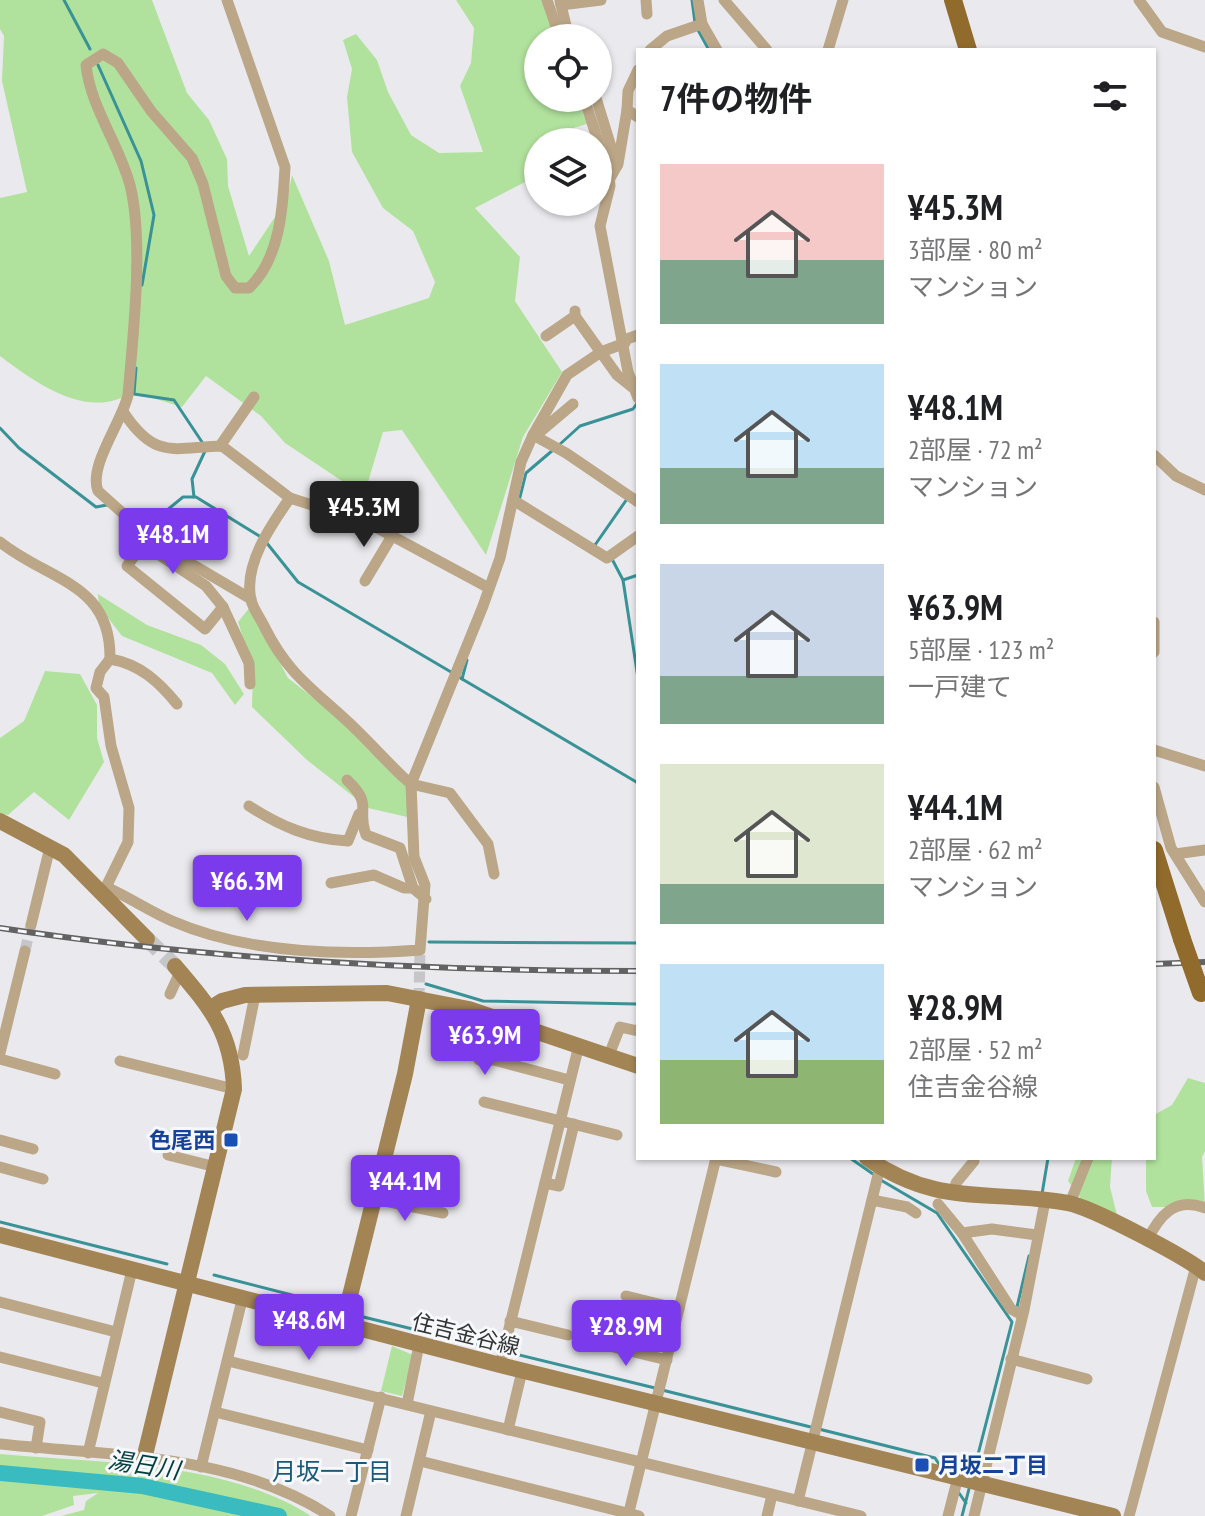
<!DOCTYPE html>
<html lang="ja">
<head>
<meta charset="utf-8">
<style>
	body { margin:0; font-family:"PT Sans Narrow","Noto Sans JP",sans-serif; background:#f6f6f6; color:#202124; height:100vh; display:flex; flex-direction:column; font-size:30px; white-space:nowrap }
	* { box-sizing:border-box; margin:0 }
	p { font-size:26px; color:#757577 }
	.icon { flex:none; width:44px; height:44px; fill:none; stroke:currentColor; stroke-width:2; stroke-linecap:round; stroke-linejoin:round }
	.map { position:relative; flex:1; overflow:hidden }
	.side { position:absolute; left:636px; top:48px; width:520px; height:1112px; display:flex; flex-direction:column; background:#fff; border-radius:0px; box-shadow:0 2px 6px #0004 }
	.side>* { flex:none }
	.fabs { position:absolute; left:524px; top:24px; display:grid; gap:16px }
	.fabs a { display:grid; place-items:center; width:88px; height:88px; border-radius:50%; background:#fff; box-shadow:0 2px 6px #0004; font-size:40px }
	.price { position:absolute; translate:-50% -68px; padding:0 18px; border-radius:8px; background:#7c3aed; color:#fff; font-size:26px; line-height:52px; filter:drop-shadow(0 2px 4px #0008) }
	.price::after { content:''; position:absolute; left:50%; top:48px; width:24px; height:18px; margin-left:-12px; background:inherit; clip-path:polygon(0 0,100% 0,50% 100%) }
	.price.current { background:#222; color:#fff }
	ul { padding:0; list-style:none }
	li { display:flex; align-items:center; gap:24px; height:200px; padding:0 24px }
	li span { display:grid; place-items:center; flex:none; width:224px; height:160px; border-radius:0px; color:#555 }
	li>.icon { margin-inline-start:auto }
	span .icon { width:96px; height:96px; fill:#fffc; stroke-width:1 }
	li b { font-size:34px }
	h2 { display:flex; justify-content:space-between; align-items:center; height:96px; padding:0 24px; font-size:34px }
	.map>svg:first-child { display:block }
	.green { fill:#b1e29d }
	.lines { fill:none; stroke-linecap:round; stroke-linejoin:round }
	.stream { stroke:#389296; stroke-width:3 }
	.river { stroke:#39bbc0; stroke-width:16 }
	.street-tunnel { stroke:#c6c6c9; stroke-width:11; stroke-dasharray:11 5.5; stroke-linecap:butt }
	.secondary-tunnel { stroke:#c6c6c9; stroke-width:16; stroke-dasharray:16 8; stroke-linecap:butt }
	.street { stroke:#bba687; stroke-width:11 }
	.secondary { stroke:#a38455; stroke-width:16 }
	.primary { stroke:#916b2c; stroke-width:18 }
	.rail-casing { stroke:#626263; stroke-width:6 }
	.rail { stroke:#f7f8fb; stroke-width:3; stroke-dasharray:9; stroke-linecap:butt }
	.primary-bridge { stroke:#916b2c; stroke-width:18 }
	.transit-dot { fill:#1a4fb4; stroke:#f7f8fb; stroke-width:3 }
	.labels { text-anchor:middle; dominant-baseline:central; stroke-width:6; stroke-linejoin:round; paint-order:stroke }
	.transit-label { font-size:22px; font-weight:bold; fill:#164399; stroke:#f7f8fb; text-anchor:end }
	.street-label { font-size:22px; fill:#343435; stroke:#f7f8fb }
	.water-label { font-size:24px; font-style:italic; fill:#003d3f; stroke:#f7f8fb }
	.neighbourhood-label { font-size:24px; fill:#195a78; stroke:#f7f8fb }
</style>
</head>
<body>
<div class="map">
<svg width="1205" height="1516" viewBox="0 0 1205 1516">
	<rect width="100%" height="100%" fill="#eaeaee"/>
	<g class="green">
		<path d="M0 0H152L187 93 209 120 227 159 228 186 249 256 277 214 286 206 292 175 329 261 345 325 429 298 435 282 413 231 383 208 352 152 347 97 352 69 343 40 356 34 377 60 388 92 411 135 439 153 483 152 460 86 471 63 474 28 456 0H542L556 38H538V98H577L587 124 539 138 527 181 475 208 520 257 515 301 562 372 523 437 486 555 402 430 383 432 368 482 342 481 285 443 261 416 206 376 182 407 133 392C88 421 37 384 0 356V198L27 192 2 81 4 36 0 29Z"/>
		<polygon points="98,594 147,625 201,645 225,664 244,694 235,705 212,673 122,636 99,606"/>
		<polygon points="250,607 288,678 343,721 407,785 407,817 368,808 307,760 252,707 253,669 238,622"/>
		<polygon points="45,671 80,674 97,705 97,738 104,762 69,820 34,792 8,815 0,813 0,738 24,721"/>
		<polygon points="1188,1078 1205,1083 1205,1151 1202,1157 1205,1207 1152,1207 1146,1191 1146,1158 1154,1158 1154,1115 1172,1105"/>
		<polygon points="1076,1158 1112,1158 1110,1187 1117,1215 1081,1199 1068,1181"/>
		<polygon points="392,1346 413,1355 402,1396 381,1391"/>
		<path d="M0 1454C99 1463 226 1461 311 1516H61L84 1510 86 1501 98 1493 73 1496 74 1505 42 1516H0Z"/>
	</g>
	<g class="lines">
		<g class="stream">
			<polyline points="64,0 90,49"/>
			<polyline points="692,0 695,23"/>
			<polyline points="698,30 709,50"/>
			<polyline points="98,65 141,161 154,215 142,285"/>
			<polyline points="136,368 134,394 174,400 202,442"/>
			<polyline points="0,428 19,448 96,507 107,505"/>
			<polyline points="559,445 580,426 633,409 638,402"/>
			<polyline points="194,497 192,479 206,449"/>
			<polyline points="519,501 526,473 553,450"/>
			<polyline points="126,510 155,520 183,497 196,497 261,537"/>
			<polyline points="266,542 298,582 451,672"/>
			<polyline points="595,545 627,499"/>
			<polyline points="612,559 623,580 638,678"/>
			<polyline points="623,580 638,575"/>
			<polyline points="457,676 638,783"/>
			<polyline points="462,679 467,660"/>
			<polyline points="429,942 638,943"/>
			<polyline points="426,984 483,1001 638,1004"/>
			<polyline points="850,1158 873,1174"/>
			<polyline points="879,1179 937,1213 1012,1322 973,1474"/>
			<polyline points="1042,1194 1048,1158"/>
			<polyline points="0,1222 167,1264"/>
			<polyline points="214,1275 331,1305 340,1311"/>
			<polyline points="1017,1307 1029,1256"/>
			<polyline points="351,1314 499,1350"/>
			<polyline points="507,1352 655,1388"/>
			<polyline points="662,1390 935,1458 941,1467"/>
			<polyline points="959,1493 966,1503"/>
			<polyline points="962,1516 970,1485"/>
		</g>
		<polyline class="river" points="0,1473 142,1486 279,1516"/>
		<g class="street-tunnel">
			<polyline points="25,951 31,925"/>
			<polyline points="419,999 420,950"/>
		</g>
		<polyline class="secondary-tunnel" points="147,939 175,966"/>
		<g class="street">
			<path d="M227 0 285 167C283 208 280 259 249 288H235L226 276 203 184 192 158 151 111 118 63 103 54 86 65C90 106 119 144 130 185 144 241 133 336 128 395 122 422 88 466 98 491L156 543 251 599"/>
			<polyline points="547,0 560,38"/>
			<polyline points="646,0 647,14"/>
			<polyline points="698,0 702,24"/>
			<polyline points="724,0 767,50"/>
			<polyline points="1139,0 1162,32 1205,47"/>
			<polyline points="560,1 569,38"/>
			<polyline points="561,5 601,0"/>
			<polyline points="650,50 667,36 702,24 717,50"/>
			<polyline points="828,50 843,0"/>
			<polyline points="584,98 609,175 610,186 600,226 628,372 638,398"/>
			<polyline points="596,98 617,166"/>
			<polyline points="627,110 628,91 638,70"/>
			<polyline points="609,180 618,164 627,110 638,117"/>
			<polyline points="575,316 617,375 632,387"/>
			<polyline points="546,336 575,316 575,311"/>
			<polyline points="624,340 638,335"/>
			<path d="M124 413C156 461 175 447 222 446L290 498 368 523 489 588"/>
			<polyline points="533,435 566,453 638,502"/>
			<polyline points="535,436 573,404"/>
			<polyline points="220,446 254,397"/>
			<polyline points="1154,455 1176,476 1205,490"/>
			<path d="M290 498C271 525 243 565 251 600 253 609 261 619 265 628 287 672 310 687 345 719 365 737 383 758 402 776L411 784 450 793 488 844 494 874"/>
			<polyline points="513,500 607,558 638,536"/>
			<path d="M0 542C51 582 111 583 110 659"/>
			<polyline points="143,544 206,586 223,607 205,629 127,566 149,536"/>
			<polyline points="365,581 392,536"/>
			<polyline points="223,607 249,663 250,684"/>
			<polyline points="1154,622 1154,652"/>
			<polyline points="1154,750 1205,766"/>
			<path d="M347 780C374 806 356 807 366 835L400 848 413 888 426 899"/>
			<polyline points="1154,787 1171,848 1205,902"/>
			<path d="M249 806C280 826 310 839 348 841L359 814"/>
			<polyline points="1175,854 1205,850"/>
			<polyline points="331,883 374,875 404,888 413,888"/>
			<path d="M106 887 128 842 129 808 111 746 104 697 96 688 100 672 110 659C140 664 159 682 177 704"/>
			<path d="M102 892 106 887C129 897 149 911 172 921 246 953 340 956 420 950L425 885 414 857 411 784 483 606 500 558 521 462 533 435 567 375 601 352 625 343"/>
			<polyline points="31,925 50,847"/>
			<polyline points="170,994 180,972"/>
			<polyline points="490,1016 479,1060 494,1060 569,1080"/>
			<polyline points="0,1053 25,951"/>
			<polyline points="243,1055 255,995"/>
			<polyline points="609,1055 620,1027 638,1031"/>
			<polyline points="0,1059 55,1074"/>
			<polyline points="120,1061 234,1089"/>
			<polyline points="484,1102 617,1135"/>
			<polyline points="0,1140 33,1149"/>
			<polyline points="168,1155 216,1167"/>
			<polyline points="716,1159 776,1172"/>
			<polyline points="0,1167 43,1179"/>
			<polyline points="545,1183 559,1186 574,1124"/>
			<polyline points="954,1193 956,1183 974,1161"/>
			<polyline points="375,1199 443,1213"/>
			<polyline points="872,1200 907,1207 916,1213"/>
			<polyline points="1070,1203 1088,1158"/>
			<polyline points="938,1204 962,1233 992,1229 1037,1235"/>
			<polyline points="962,1233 1011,1309 1022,1315"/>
			<path d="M1147 1241C1159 1216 1175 1196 1205 1208"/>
			<polyline points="626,1296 679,1309"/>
			<polyline points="0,1302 116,1332"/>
			<polyline points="510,1321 568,1335"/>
			<polyline points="593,1342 667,1360"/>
			<polyline points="0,1357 103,1383"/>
			<polyline points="1011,1359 1087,1379"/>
			<polyline points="228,1361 861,1516"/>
			<polyline points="500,1365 579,1045"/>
			<polyline points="407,1404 419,1345"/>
			<polyline points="0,1412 40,1422 36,1448"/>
			<polyline points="215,1412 368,1450"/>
			<polyline points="508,1430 522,1371"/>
			<path d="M0 1444C110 1456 234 1453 330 1516"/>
			<polyline points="88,1453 132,1270"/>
			<polyline points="420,1461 639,1516"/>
			<polyline points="201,1467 243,1296"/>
			<polyline points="798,1501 880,1167"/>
			<polyline points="351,1516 381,1397"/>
			<polyline points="406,1516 431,1411"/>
			<polyline points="628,1516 716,1158"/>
			<polyline points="767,1516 772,1495"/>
			<polyline points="948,1516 958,1477"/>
			<polyline points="974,1516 1024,1310 1045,1201"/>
			<polyline points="1129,1516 1196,1266"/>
		</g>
		<g class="secondary">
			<polyline points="0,821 64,855 147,939"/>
			<polyline points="211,1008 222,1001 245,995 387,993 469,1009 638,1066"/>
			<path d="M867 1158C939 1208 989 1189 1068 1203 1091 1207 1188 1258 1205 1273"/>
			<polyline points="0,1235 500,1365 1113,1516"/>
			<polyline points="343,1324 405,1074 419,999"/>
			<path d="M144 1459 234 1089C232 1032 210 1007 175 966"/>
		</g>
		<g class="primary">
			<polyline points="953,0 968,50"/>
			<polyline points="1154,850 1182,939"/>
		</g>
		<defs>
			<g id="rail">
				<path d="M0 928C211 960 425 971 638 971"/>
				<polyline points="1154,964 1205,962"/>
			</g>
		</defs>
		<use href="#rail" class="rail-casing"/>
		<use href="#rail" class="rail"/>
		<polyline class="primary-bridge" points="1182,939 1201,993"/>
	</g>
	<g class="transit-dot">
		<rect x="223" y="1132" width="16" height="16" rx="4"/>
		<rect x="914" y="1457" width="16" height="16" rx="4"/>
	</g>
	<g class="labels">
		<g class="transit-label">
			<text x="215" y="1140">色尾西</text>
			<text x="938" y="1465" text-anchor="start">月坂二丁目</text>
		</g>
		<g class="street-label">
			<text transform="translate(466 1334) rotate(14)">住吉金谷線</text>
		</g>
		<g class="water-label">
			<text transform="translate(144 1465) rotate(9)">湯日川</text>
		</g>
		<g class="neighbourhood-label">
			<text x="332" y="1471">月坂一丁目</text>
		</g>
	</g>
</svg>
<div class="fabs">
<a><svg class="icon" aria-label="locate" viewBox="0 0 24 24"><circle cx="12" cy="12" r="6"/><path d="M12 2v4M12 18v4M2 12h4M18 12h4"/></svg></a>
<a><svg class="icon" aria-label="layers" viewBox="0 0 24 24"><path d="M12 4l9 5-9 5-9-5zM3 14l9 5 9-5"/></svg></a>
</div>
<b class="price current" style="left:364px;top:549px">¥45.3M</b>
<b class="price" style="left:173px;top:576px">¥48.1M</b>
<b class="price" style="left:247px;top:923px">¥66.3M</b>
<b class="price" style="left:485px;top:1077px">¥63.9M</b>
<b class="price" style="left:405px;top:1223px">¥44.1M</b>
<b class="price" style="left:309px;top:1362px">¥48.6M</b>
<b class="price" style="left:626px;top:1368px">¥28.9M</b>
<section class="side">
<h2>7件の物件<svg class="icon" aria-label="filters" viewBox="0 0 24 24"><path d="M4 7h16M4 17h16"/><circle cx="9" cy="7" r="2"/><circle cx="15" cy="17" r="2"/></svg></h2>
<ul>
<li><span style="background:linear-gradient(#f6c9c9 60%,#7fa58c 0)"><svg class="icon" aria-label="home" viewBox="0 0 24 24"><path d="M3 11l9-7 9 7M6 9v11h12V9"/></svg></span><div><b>¥45.3M</b><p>3部屋 · 80 m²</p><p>マンション</p></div></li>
<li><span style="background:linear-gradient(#bfe0f5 65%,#7fa58c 0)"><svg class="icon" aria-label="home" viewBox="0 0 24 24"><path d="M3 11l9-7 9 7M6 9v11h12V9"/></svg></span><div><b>¥48.1M</b><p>2部屋 · 72 m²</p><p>マンション</p></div></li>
<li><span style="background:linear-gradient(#c9d6e8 70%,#7fa58c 0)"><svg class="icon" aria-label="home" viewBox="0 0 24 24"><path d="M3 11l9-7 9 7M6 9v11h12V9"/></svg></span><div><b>¥63.9M</b><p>5部屋 · 123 m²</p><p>一戸建て</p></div></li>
<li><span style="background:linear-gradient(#dfe7d0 75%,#7fa58c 0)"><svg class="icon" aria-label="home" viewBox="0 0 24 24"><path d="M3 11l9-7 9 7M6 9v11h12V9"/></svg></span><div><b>¥44.1M</b><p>2部屋 · 62 m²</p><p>マンション</p></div></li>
<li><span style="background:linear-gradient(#bfe0f5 60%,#8fb573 0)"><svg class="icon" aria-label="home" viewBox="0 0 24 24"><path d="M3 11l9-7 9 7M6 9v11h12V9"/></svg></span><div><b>¥28.9M</b><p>2部屋 · 52 m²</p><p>住吉金谷線</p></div></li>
</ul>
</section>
</div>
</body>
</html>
